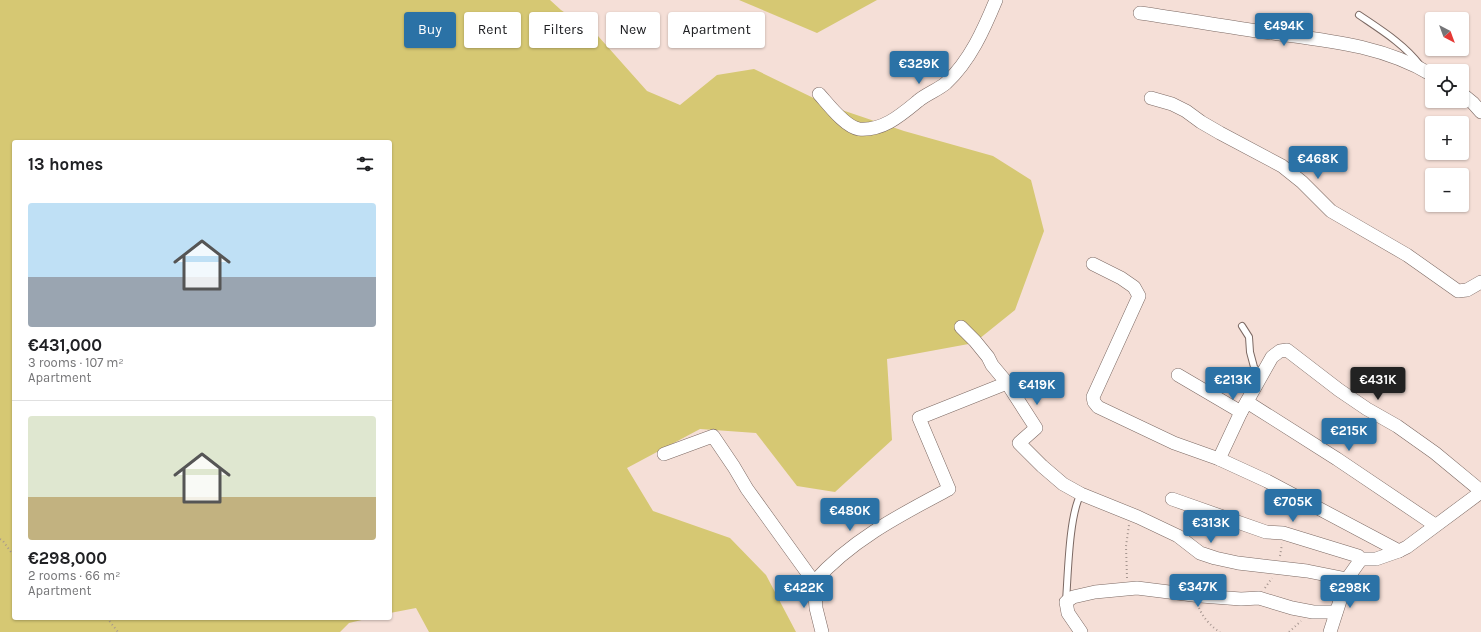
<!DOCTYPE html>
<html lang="en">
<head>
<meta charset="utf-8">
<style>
	body { margin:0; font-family:Karla,sans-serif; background:#f2f2f2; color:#202124; height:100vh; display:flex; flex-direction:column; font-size:15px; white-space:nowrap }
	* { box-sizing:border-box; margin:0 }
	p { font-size:13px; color:#757577 }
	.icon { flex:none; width:22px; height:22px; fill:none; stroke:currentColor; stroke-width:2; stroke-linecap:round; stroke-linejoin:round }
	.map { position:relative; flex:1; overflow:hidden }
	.details { position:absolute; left:12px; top:140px; width:380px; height:480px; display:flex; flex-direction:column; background:#fff; border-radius:4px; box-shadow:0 1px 3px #0004 }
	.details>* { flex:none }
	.hud { position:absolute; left:404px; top:12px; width:380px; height:36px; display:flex; gap:8px }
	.needle { width:26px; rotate:139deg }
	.fabs { position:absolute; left:1425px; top:12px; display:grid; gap:8px }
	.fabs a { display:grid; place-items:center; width:44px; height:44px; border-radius:4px; background:#fff; box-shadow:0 1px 3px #0004; font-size:20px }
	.price { position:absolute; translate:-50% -34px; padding:0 9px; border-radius:4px; background:#2b72a6; color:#fff; font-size:13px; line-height:26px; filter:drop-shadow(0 1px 2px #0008) }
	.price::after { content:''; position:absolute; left:50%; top:24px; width:12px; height:9px; margin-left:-6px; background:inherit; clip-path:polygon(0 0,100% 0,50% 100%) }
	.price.on { background:#222; color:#fff }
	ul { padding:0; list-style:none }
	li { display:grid; align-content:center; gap:8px; height:212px; padding:0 16px }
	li+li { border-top:1px solid #e0e0e0 }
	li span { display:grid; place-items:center; height:124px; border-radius:4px; color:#555 }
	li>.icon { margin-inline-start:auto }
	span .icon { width:72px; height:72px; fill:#fffc; stroke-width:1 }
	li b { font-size:17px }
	h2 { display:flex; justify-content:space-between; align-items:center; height:48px; padding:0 16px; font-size:17px }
	.pill { padding:0 14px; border-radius:4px; background:#fff; box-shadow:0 1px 3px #0004; font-size:14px; line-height:36px }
	.pill.on { background:#2b72a6; color:#fff }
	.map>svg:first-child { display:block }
	.green { fill:#d6c873 }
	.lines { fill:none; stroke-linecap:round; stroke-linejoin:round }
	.service-casing { stroke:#7c6963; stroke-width:8 }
	.minor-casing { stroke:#7c6963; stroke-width:14 }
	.path { stroke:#a5958f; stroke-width:2; stroke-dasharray:1 3; stroke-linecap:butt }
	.service { stroke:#fff; stroke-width:6 }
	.minor { stroke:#fff; stroke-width:13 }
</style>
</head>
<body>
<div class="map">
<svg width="1481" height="632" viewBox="0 0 1481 632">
	<rect width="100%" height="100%" fill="#f5dfd7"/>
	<g class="green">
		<polygon points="0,0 550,0 561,10 598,36 647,91 680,105 717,75 754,69 830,106 904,131 993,156 1031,180 1044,231 1015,310 974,343 887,359 892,440 835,492 797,486 756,433 700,429 627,468 653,511 730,538 766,575 796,632 429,632 416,608 390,613 390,142 14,142 14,618 370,618 349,623 340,632 0,632"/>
		<polygon points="739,0 877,0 817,33"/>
	</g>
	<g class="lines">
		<defs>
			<g id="service">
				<path d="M1359 15C1381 30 1404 44 1420 65"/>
				<polyline points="1242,326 1249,337 1250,352 1254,367 1261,376"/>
				<path d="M1066 601C1068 575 1069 514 1081 494"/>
			</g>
			<g id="minor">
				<path d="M1140 13C1182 19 1223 26 1264 32 1322 40 1381 44 1432 75"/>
				<path d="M819 94C828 104 845 127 859 129 883 131 901 115 918 101 926 94 938 90 946 83 970 61 984 29 996 0"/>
				<polyline points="1462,94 1473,103 1481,112"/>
				<polyline points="1151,98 1172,104 1186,111 1201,122 1220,133 1282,166 1302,182 1331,211 1407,255 1458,291 1467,290 1481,282"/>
				<polyline points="1093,264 1121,278 1134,287 1139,296 1093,397 1094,402 1098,407 1174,443 1219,459 1267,481 1399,551 1407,547 1481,492"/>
				<polyline points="961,327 975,341 988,357 992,365 1007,383 1036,428 1019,443 1042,466 1063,484 1081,494 1138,517 1178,536 1200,553 1215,558 1238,563 1307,571 1347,579"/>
				<polyline points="1178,375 1241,412"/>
				<polyline points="1247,402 1337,459 1435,525"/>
				<path d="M664 454 713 436 734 467 747 489 814 582C851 540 900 515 949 489L919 418 1007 383"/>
				<polyline points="1219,459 1241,412 1272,357 1280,351 1287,350 1339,390 1367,409 1397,426 1435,453 1481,491"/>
				<polyline points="1172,499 1266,532 1283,533 1358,556 1359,562 1347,579 1330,632"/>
				<polyline points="1359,559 1376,559 1399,551"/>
				<polyline points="814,582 816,608 822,632"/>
				<polyline points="1081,632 1068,613 1066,602 1073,597 1095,592 1137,588 1201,596 1241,599 1259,598 1292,608 1313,612 1336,612"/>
			</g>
		</defs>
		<use href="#service" class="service-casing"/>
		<use href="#minor" class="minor-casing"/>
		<g class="path">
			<polyline points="0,539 3,541 14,556"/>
			<polyline points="1280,556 1282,544"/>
			<polyline points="1127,578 1126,546 1129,525"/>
			<polyline points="1265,588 1272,578"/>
			<path d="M1199 608C1203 617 1211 627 1220 632"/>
			<polyline points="107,618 118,632"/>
			<polyline points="1289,632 1301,621"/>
		</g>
		<use href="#service" class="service"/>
		<use href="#minor" class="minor"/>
	</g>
</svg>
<div class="fabs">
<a><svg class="needle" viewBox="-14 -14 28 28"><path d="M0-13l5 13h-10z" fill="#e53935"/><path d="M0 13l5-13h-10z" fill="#757577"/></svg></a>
<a><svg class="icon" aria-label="locate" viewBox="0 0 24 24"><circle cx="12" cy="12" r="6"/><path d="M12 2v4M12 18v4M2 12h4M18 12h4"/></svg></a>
<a>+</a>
<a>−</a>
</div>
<b class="price" style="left:1284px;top:47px">€494K</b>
<b class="price" style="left:919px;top:85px">€329K</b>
<b class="price" style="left:1318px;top:180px">€468K</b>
<b class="price" style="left:1233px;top:401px">€213K</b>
<b class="price on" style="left:1378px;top:401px">€431K</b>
<b class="price" style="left:1037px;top:406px">€419K</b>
<b class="price" style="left:1349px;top:452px">€215K</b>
<b class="price" style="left:1293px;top:523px">€705K</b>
<b class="price" style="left:850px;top:532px">€480K</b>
<b class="price" style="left:1211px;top:544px">€313K</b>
<b class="price" style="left:1198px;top:608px">€347K</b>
<b class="price" style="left:804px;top:609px">€422K</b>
<b class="price" style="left:1350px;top:609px">€298K</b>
<div class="hud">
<a class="pill on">Buy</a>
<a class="pill">Rent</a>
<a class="pill">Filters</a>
<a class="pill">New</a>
<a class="pill">Apartment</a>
</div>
<section class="details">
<h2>13 homes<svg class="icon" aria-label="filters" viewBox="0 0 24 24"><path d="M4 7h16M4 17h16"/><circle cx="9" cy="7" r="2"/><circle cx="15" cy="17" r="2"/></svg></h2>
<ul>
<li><span style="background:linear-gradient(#bfe0f5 60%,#9aa5b1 0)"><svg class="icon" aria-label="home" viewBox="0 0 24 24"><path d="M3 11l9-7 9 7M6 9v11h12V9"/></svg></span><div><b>€431,000</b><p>3 rooms · 107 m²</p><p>Apartment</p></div></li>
<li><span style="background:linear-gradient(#dfe7d0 65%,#c2b280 0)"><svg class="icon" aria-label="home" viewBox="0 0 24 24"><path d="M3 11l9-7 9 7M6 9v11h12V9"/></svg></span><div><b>€298,000</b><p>2 rooms · 66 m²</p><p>Apartment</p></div></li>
</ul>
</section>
</div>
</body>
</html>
